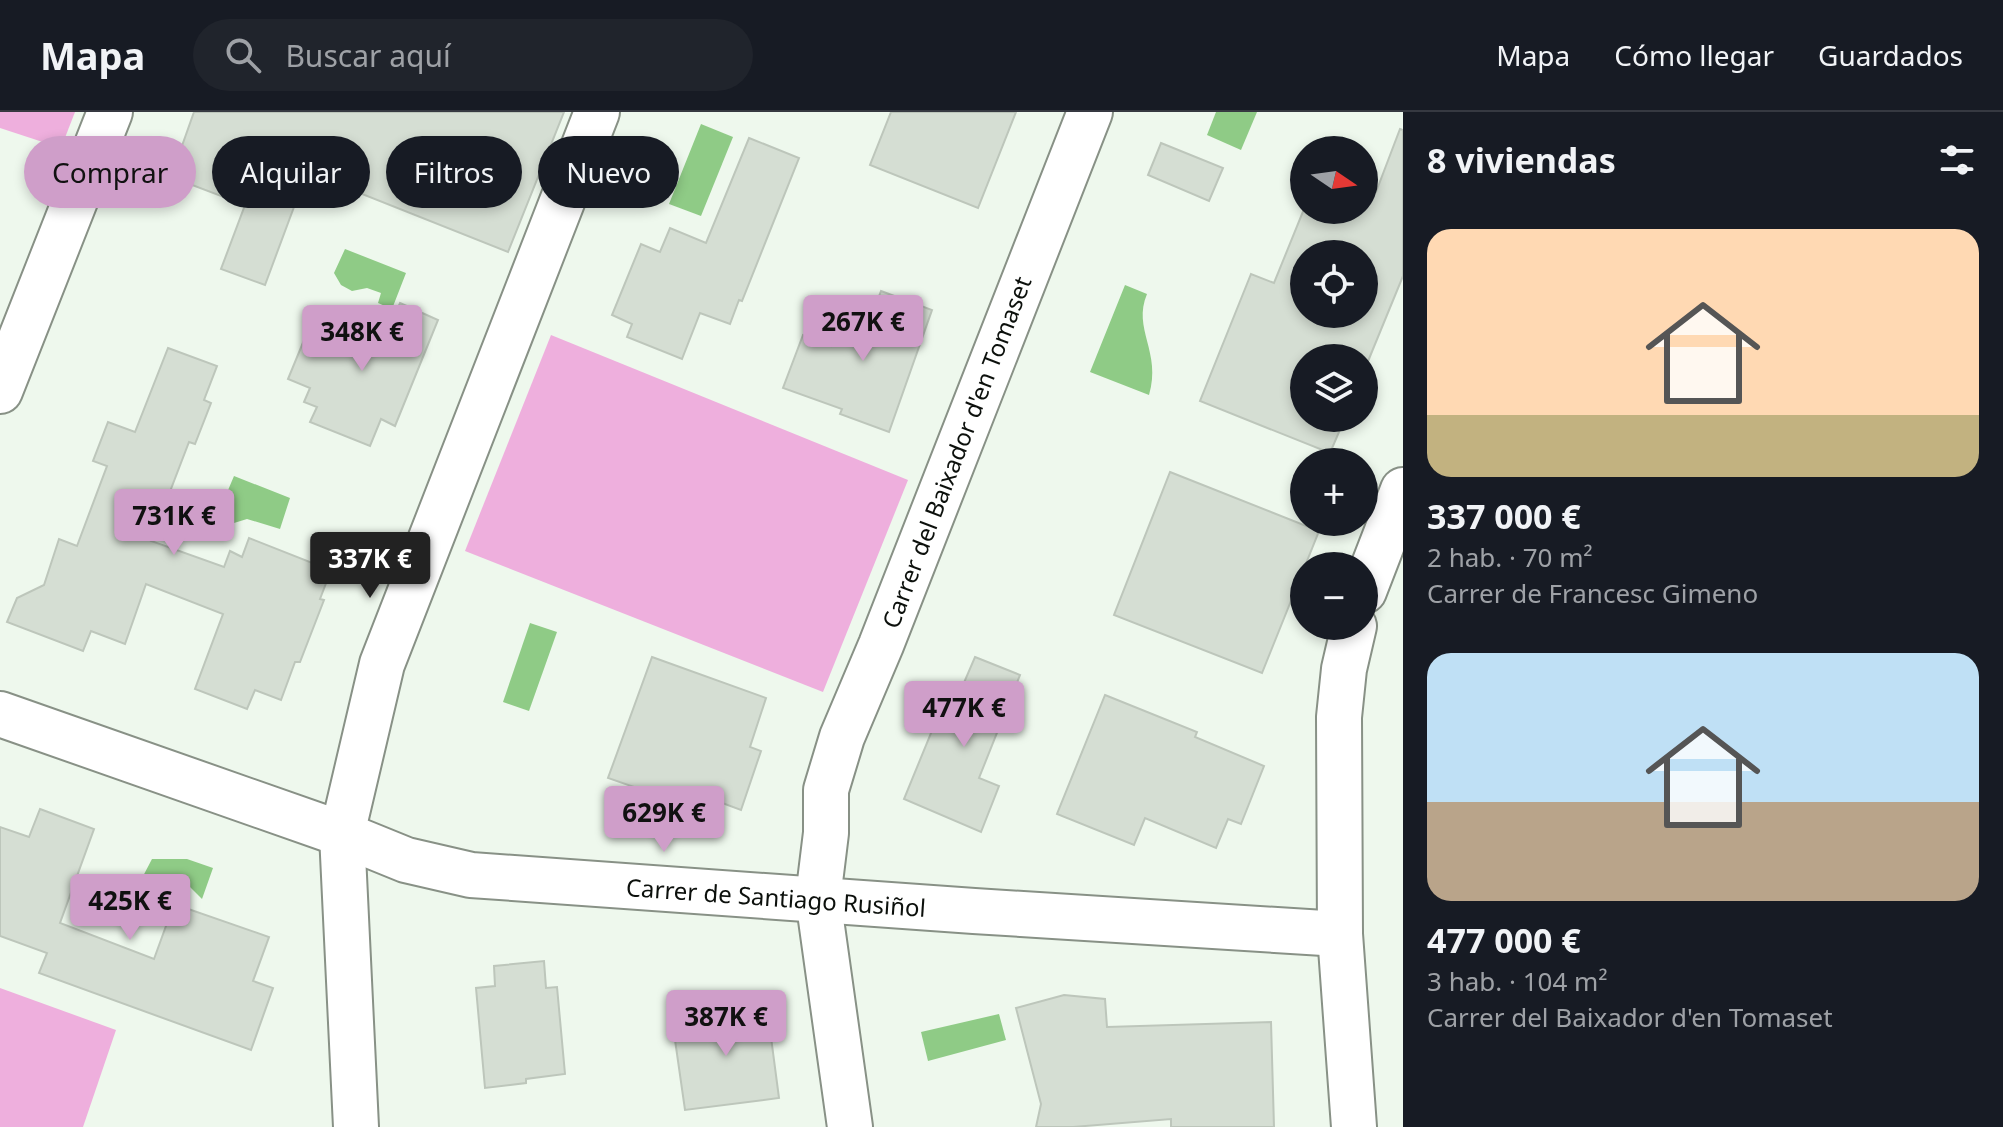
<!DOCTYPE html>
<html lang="es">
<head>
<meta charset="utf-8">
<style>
	body { margin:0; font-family:"Noto Sans",sans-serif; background:#20242c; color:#f1f3f6; height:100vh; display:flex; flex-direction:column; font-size:30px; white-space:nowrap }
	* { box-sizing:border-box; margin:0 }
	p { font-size:26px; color:#9ea1a6 }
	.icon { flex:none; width:44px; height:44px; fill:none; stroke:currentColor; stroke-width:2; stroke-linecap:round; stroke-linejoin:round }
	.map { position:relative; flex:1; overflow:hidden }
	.sheet { display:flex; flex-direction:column; background:#171b24; width:600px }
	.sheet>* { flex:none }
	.guide { position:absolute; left:24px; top:24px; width:760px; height:72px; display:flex; gap:16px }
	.needle { width:52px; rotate:103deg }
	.buttons { position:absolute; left:1290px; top:24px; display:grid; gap:16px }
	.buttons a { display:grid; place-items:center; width:88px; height:88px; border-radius:50%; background:#171b24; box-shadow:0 4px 12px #0003; font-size:40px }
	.price { position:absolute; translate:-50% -68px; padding:0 18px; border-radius:8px; background:#cf9ec9; color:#111; font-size:26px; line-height:52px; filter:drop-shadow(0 2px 4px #0008) }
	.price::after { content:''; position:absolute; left:50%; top:48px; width:24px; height:18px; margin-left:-12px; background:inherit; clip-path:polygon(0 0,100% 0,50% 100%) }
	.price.selected { background:#222; color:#fff }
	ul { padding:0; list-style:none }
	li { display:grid; align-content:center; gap:16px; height:424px; padding:0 24px }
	li span { display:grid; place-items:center; height:248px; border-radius:24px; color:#555 }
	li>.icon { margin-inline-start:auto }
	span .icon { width:144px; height:144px; fill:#fffc; stroke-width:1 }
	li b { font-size:34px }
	h2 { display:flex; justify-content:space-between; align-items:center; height:96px; padding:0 24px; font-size:34px }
	.chip { padding:0 28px; border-radius:36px; background:#171b24; box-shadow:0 4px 12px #0003; font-size:28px; line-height:72px }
	.chip.selected { background:#cf9ec9; color:#111 }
	header { display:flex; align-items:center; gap:48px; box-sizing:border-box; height:112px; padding:0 40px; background:#171b24; border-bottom:2px solid #363941 }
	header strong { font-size:38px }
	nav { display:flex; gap:44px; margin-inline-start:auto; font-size:28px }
	.search { width:560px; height:72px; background:#20242c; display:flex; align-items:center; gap:20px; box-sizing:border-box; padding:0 28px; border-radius:44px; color:#9ea1a6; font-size:30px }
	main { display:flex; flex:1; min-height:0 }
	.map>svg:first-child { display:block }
	.green { fill:#eeafdd }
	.water { fill:#8fcb86 }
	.building { fill:#d5ded3; stroke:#bdc6bb; stroke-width:2; fill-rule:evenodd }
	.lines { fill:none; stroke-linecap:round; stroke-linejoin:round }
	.street-casing { stroke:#889186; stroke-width:48 }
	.street { stroke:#fff; stroke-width:44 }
	.labels { text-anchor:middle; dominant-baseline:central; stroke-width:6; stroke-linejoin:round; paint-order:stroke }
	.street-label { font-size:24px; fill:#0c100c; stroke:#fff }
</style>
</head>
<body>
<header>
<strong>Mapa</strong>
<div class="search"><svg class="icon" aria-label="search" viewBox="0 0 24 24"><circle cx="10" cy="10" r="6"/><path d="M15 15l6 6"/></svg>Buscar aquí</div>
<nav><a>Mapa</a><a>Cómo llegar</a><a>Guardados</a></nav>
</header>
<main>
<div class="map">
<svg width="1403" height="1015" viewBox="0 0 1403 1015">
	<rect width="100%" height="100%" fill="#eef8ed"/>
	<g class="green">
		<polygon points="0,0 75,0 61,36 0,16"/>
		<polygon points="551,223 908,368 823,580 465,439"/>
		<polygon points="0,876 116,918 83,1015 0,1015"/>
	</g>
	<g class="water">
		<polygon points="1216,0 1257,0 1241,38 1207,23"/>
		<polygon points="701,12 733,25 701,104 669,92"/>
		<polygon points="345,137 406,161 392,197 378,191 381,181 367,176 352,179 341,173 334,161"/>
		<path d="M1125 173 1147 182C1132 217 1162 240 1149 283L1090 260Z"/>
		<polygon points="234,364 290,386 280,417 247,407 234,411 227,422 212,416"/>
		<polygon points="530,511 557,520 529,599 503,590"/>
		<polygon points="152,747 187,747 213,756 202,787 186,771 166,776 162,783 150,789 141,768"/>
		<polygon points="999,902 1006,928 928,949 921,920"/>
	</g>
	<g class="building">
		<polygon points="194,0 564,0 508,140 307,60 265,173 221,157 245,93 171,65"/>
		<polygon points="891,0 1016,0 978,96 870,53"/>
		<path d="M1400 17 1403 18V164L1364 259V246H1304V306H1345L1330 341 1200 289 1251 162 1274 171 1304 97 1364 98V76L1376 80ZM1304 142H1364V202H1304Z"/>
		<polygon points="749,26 799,46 742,189 739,188 730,212 700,201 682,247 627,225 632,212 612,203 641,132 660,140 670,116 706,131"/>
		<polygon points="1161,31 1223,56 1209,89 1148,63"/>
		<polygon points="881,179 932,198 889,320 840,302 842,297 783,276 803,223 831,234 841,209 866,219"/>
		<polygon points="400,191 438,208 395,314 381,307 370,334 310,310 317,295 304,290 310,276 288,267 311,211 352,229 358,213 386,224"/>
		<polygon points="168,236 217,254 204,288 211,291 195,332 189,330 151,429 224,455 230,439 242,445 249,426 315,452 312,460 328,466 320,487 324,488 300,550 295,550 281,588 255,578 247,597 195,577 223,502 146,472 125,532 91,519 83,539 7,510 17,486 44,473 59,427 77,434 107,354 93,349 108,310 135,320"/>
		<polygon points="1170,360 1319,419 1262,561 1114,503"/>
		<polygon points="652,545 766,586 750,635 761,639 741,698 682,676 677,690 608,666"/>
		<polygon points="975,545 1020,563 979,666 999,674 981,720 904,687 938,604 948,608"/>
		<polygon points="1105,583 1197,620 1195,625 1264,654 1241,712 1228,707 1216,736 1145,706 1134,733 1057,702"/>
		<polygon points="40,697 94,717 60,811 154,847 174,792 269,825 253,869 273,876 251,938 39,861 47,841 0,824 0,715 29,725"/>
		<polygon points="544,849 546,876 557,875 565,962 526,967 526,971 485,976 476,876 495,874 494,854"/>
		<polygon points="1064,883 1105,887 1107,915 1271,910 1274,1015 1171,1015 1171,1007 1073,1015 1036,1015 1041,992 1016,896"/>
		<polygon points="767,895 779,986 685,998 672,907"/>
	</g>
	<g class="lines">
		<defs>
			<g id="street">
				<polyline points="0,279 110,0"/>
				<polyline points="1364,479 1403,378"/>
				<polyline points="0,602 342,722 406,748 471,763 974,799 1340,822"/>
				<polyline points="356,1015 342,722 382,552 597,0"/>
				<polyline points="850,1015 818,786 826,721 826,678 842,625 881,533 1090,0"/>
				<polyline points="1354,1015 1340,822 1339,605 1344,557 1354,514"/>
			</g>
		</defs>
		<use href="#street" class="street-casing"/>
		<use href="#street" class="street"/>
	</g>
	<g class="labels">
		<g class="street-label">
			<text transform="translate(956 340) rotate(-69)">Carrer del Baixador d'en Tomaset</text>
			<text transform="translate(776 785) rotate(4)">Carrer de Santiago Rusiñol</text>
		</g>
	</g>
</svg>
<div class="buttons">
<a><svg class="needle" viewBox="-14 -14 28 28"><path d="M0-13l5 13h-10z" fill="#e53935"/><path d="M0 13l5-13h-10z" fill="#9ea1a6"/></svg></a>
<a><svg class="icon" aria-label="locate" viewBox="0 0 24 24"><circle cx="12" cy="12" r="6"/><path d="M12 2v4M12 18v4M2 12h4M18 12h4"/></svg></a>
<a><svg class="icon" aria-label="layers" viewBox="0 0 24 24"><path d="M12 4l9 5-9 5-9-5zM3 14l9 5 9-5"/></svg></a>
<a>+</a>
<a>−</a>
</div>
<b class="price" style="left:863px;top:251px">267K €</b>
<b class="price" style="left:362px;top:261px">348K €</b>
<b class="price" style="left:174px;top:445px">731K €</b>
<b class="price selected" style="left:370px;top:488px">337K €</b>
<b class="price" style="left:964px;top:637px">477K €</b>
<b class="price" style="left:664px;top:742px">629K €</b>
<b class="price" style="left:130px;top:830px">425K €</b>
<b class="price" style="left:726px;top:946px">387K €</b>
<div class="guide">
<a class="chip selected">Comprar</a>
<a class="chip">Alquilar</a>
<a class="chip">Filtros</a>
<a class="chip">Nuevo</a>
</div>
</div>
<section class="sheet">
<h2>8 viviendas<svg class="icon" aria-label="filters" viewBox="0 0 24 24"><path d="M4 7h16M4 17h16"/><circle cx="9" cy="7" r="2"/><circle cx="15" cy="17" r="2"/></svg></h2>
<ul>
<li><span style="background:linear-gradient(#ffd9b3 75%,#c2b280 0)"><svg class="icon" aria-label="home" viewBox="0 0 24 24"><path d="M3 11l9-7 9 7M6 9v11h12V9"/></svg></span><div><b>337 000 €</b><p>2 hab. · 70 m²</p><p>Carrer de Francesc Gimeno</p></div></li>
<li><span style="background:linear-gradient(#bfe0f5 60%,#b9a48a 0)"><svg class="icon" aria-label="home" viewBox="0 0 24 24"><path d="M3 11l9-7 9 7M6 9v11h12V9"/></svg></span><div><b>477 000 €</b><p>3 hab. · 104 m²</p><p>Carrer del Baixador d'en Tomaset</p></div></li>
</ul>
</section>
</main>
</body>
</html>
